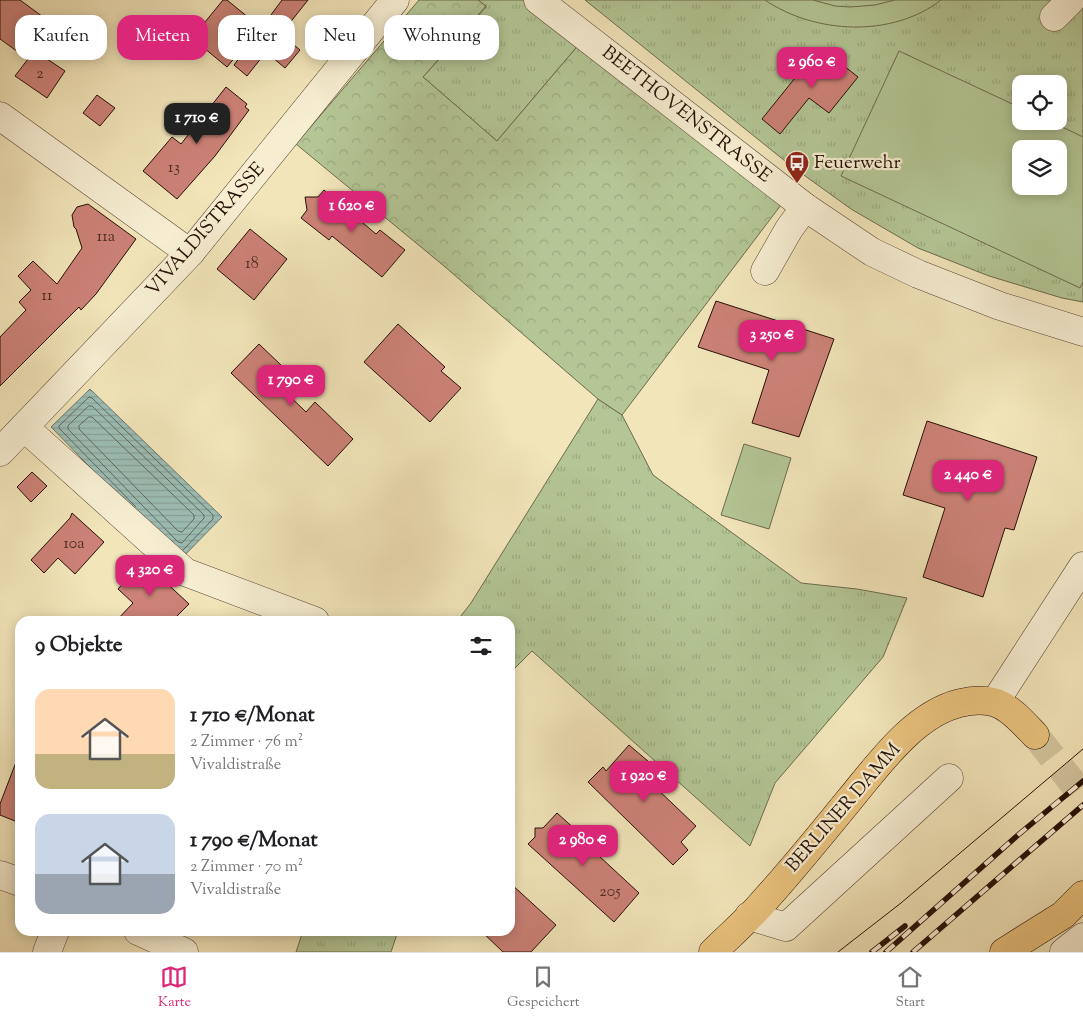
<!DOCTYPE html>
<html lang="de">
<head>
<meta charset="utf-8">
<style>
	body { margin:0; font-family:"Sorts Mill Goudy",serif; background:#f2f2f2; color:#202124; height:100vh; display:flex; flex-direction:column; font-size:19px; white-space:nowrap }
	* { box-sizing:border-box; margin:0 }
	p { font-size:16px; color:#757577 }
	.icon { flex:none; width:28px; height:28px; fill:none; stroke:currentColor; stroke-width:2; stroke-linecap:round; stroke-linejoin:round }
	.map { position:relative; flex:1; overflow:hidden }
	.sheet { position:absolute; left:15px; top:616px; width:500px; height:320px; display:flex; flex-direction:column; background:#fff; border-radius:15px; box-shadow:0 2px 12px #0003 }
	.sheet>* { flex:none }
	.guide { position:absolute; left:15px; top:15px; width:500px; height:45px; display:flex; gap:10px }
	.fabs { position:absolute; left:1012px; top:75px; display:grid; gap:10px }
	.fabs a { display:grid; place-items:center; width:55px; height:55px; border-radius:10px; background:#fff; box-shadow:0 2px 12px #0003; font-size:25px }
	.price { position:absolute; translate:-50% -42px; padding:0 11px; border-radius:10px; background:#db2777; color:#fff; font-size:16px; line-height:32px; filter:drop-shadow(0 1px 2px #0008) }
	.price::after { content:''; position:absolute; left:50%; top:30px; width:15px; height:11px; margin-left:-8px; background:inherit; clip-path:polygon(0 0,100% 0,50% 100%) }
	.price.active { background:#222; color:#fff }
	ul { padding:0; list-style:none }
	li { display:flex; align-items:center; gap:15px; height:125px; padding:0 20px }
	li span { display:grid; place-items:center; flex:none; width:140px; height:100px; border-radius:15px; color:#555 }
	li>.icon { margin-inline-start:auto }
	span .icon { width:60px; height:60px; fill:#fffc; stroke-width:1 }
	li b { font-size:21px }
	h2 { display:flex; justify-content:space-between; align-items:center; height:60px; padding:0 20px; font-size:21px }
	.tag { padding:0 18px; border-radius:15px; background:#fff; box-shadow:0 2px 12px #0003; font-size:18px; line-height:45px }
	.tag.active { background:#db2777; color:#fff }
	.tabs { display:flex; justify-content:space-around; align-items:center; height:70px; border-top:1px solid #e0e0e0; background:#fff; font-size:14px; color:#757577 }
	.tabs a { display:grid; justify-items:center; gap:2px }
	.tabs .active { color:#db2777 }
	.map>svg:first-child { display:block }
	.grass { fill:url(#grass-tufts); stroke:#6d6a4e; fill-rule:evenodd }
	.forest { fill:url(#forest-crowns); stroke:#6d6a4e }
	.pitch { fill:#b4c695; stroke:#6d6a4e; fill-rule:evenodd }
	.water { fill:url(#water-rules); stroke:#6d786f }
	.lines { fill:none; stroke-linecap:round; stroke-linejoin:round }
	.shore { stroke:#61665e; stroke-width:1 }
	.building { fill:#cc8277; stroke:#260f06 }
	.major-tunnel { stroke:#d3c59f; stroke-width:28; stroke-dasharray:28 14; stroke-linecap:butt }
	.minor-casing { stroke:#594433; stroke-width:29 }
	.major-casing { stroke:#260f06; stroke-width:29 }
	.minor { stroke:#f7eed2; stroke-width:28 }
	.major { stroke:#e9c27d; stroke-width:28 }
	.tram { stroke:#260f06; stroke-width:1 }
	.rail-casing { stroke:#260f06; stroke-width:5.5 }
	.rail { stroke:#f7eed2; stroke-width:4; stroke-dasharray:11; stroke-linecap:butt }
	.labels { text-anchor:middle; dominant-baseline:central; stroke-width:4.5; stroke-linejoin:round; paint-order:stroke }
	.number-label { font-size:16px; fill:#502c22 }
	.street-label { font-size:19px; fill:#260f06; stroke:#f7eed2 }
	.poi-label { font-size:19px; fill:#260f06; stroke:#f7eed2; text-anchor:start }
</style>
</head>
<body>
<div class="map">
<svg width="1083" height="952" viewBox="0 0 1083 952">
	<defs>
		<pattern id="grass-tufts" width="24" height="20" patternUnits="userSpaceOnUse" patternTransform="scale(1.25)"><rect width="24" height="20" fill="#b4c695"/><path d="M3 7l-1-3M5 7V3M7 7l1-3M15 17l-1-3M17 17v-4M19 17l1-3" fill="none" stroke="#9ba97f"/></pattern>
		<pattern id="forest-crowns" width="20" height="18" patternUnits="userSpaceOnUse" patternTransform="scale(1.25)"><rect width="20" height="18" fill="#b4c695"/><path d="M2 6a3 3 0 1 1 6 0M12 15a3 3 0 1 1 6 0" fill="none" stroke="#9ba97f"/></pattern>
		<pattern id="water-rules" width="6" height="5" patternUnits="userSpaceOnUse" patternTransform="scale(1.25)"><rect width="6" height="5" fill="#9cbeb5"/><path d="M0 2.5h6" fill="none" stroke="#86a29a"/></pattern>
	</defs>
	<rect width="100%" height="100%" fill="#f2e5ba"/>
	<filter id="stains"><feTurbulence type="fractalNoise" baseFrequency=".004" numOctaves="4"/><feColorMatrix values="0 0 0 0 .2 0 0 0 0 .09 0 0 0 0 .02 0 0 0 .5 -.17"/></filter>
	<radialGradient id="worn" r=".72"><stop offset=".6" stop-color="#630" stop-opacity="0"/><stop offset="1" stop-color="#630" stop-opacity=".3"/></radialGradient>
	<g class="grass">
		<polygon points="478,0 531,0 581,42 497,141 423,77 486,7"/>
		<path d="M585 0H1083V302L1062 298 989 276 918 248 851 209 790 165ZM1021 84H1059V121H1021ZM1021 149H1059V186H1021Z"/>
		<polygon points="598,399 622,415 653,475 801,583 857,589 907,598 883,657 775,783 750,846 532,651 510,673 510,621 457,621 471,603"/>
		<polygon points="303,931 398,931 391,952 296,952"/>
	</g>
	<polygon class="forest" points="419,0 478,0 486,6 423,77 497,141 581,42 784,201 622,415 598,399 444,266 296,144"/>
	<g class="pitch">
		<path d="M765 0H813L835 6 850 7 875 5 895 0H941C892 38 815 34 765 0Z"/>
		<path d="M899 51 1021 108V121H1050L1083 137V282L1080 288 841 176ZM1021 149H1059V186H1021Z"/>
		<polygon points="744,444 791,458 769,529 721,515"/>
	</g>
	<polygon class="water" points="90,389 222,517 180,560 51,427"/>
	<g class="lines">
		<g class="shore">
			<polygon points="89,406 92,406 204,515 204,518 182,543 178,542 68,429 68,426"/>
			<polygon points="89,417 92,417 194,515 194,519 182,532 178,531 79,429 79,426"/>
			<polyline points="136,507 59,428 59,426 89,397 92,398 213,515 213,519 183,550"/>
		</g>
	</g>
	<g class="building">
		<polygon points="0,0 20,0 54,25 35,51 65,71 47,98 15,76 28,59 0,39"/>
		<polygon points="223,0 227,0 260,27 227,67 192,38"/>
		<polygon points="282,0 308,0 281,34 300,50 285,68 266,52 247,76 234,65"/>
		<polygon points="820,47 858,77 829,113 809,98 780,134 762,119"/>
		<polygon points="226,87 247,104 245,107 249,110 215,156 177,199 143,171 172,137 181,144"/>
		<polygon points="97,95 115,108 100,126 83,113"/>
		<polygon points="324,190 376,234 380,230 405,250 382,277 332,236 329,240 301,218 307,210 305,197 318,197"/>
		<polygon points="88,204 136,239 96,294 81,310 79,307 0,386 0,337 26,310 19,302 31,290 18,276 33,261 57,284 82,248 76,229 74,227 72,215 77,207"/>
		<polygon points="250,229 287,259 254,300 217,269"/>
		<polygon points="716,301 834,339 799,437 752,423 769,370 698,347"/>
		<polygon points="398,324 445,367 441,371 461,388 430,422 364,362"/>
		<polygon points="259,344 283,367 272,379 306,412 315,402 353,439 328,466 231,373"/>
		<polygon points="927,421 1037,457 1014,530 1005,528 983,597 923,577 945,508 903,495"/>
		<polygon points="32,472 47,486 31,502 17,487"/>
		<polygon points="72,513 104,542 75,574 58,558 44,573 31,560 70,518"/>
		<polygon points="143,561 189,604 172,621 116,621 133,603 118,589"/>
		<polygon points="629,745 662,773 652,784 696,826 681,842 688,850 673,865 588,782 603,767 606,771"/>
		<polygon points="18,757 20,757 20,823 0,815 0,804"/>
		<polygon points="557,813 587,840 584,842 639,893 614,922 528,844 535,837 535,828 543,828"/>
		<polygon points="510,883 556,925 531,952 503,952 481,931 510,931"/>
	</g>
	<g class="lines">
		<polyline class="major-tunnel" points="1035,735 1083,796"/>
		<defs>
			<g id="minor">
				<polyline points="538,0 805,207 872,252 918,274 1000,306 1083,332"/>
				<polyline points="1054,17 1071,0"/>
				<polyline points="0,116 190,253"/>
				<polyline points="765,271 789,229 805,207"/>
				<polyline points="24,427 185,572 315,621"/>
				<polyline points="0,452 190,253 395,0"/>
				<polyline points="995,702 1083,566"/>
				<polyline points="0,875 20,882"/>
				<polyline points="749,916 786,927 949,778"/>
				<polyline points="138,931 184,952"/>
				<polyline points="47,952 55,931"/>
				<polyline points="1064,952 1083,937"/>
			</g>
			<g id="major">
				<path d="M713 952C730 935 749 919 764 901 794 868 822 833 850 799 879 764 914 714 960 703 999 694 1011 710 1035 735"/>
				<polyline points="1004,952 1063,915 1083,895"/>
			</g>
		</defs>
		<use href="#minor" class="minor-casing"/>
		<use href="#major" class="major-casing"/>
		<use href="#minor" class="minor"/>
		<use href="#major" class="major"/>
		<polyline class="tram" points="838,952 901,903 1083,749"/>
		<defs>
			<g id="rail">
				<polyline points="872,952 905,926"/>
				<polyline points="886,952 1018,835 1083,781"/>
				<polyline points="913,952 1083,805"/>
			</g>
		</defs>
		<use href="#rail" class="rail-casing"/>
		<use href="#rail" class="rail"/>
	</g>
	<defs>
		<symbol id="bus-pin" viewBox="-11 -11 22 30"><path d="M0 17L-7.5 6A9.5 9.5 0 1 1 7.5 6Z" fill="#8f2418" stroke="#f7eed2"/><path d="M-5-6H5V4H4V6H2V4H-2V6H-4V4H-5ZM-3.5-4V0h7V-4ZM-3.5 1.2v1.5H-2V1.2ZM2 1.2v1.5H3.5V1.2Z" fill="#fff"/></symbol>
	</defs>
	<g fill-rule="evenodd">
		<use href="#bus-pin" x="783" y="149" width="28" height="38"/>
	</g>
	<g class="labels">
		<g class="number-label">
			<text x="40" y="74">2</text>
			<text x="174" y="168">13</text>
			<text x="106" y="237">11a</text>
			<text x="252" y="264">18</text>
			<text x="47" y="296">11</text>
			<text x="74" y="544">10a</text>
			<text x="610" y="892">205</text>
		</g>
		<g class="street-label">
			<text transform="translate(686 115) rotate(38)">BEETHOVENSTRASSE</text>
			<text transform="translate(206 230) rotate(-49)">VIVALDISTRASSE</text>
			<text transform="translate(844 808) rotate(-49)">BERLINER DAMM</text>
		</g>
		<g class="poi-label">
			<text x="814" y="163">Feuerwehr</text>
		</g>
	</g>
	<rect width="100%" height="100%" filter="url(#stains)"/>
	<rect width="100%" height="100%" fill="url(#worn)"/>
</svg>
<div class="fabs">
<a><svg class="icon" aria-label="locate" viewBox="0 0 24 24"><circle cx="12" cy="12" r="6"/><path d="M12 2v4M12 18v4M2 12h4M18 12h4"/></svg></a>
<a><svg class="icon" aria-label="layers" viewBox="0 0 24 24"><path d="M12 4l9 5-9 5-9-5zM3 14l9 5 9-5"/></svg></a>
</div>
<b class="price" style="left:812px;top:89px">2 960 €</b>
<b class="price active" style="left:197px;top:145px">1 710 €</b>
<b class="price" style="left:352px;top:233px">1 620 €</b>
<b class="price" style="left:772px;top:362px">3 250 €</b>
<b class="price" style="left:291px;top:407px">1 790 €</b>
<b class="price" style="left:968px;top:502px">2 440 €</b>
<b class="price" style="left:150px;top:597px">4 320 €</b>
<b class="price" style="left:644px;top:803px">1 920 €</b>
<b class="price" style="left:583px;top:867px">2 980 €</b>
<div class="guide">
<a class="tag">Kaufen</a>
<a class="tag active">Mieten</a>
<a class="tag">Filter</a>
<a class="tag">Neu</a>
<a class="tag">Wohnung</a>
</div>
<section class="sheet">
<h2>9 Objekte<svg class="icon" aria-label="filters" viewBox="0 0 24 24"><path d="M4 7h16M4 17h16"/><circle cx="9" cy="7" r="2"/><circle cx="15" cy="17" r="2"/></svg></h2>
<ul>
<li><span style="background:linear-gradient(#ffd9b3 65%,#c2b280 0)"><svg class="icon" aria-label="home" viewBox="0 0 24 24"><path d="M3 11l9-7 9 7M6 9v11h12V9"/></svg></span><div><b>1 710 €/Monat</b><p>2 Zimmer · 76 m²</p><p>Vivaldistraße</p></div></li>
<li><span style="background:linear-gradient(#c9d6e8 60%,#9aa5b1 0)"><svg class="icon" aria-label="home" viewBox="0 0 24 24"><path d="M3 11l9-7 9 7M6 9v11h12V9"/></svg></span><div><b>1 790 €/Monat</b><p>2 Zimmer · 70 m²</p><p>Vivaldistraße</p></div></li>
</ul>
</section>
</div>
<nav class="tabs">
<a class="active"><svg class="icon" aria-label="map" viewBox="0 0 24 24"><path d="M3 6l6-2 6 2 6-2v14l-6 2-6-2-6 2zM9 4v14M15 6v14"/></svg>Karte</a>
<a><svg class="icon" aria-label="saved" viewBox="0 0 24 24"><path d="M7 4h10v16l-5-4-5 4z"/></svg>Gespeichert</a>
<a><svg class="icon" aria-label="home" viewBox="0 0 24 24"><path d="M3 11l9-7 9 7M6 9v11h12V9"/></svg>Start</a>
</nav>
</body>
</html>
